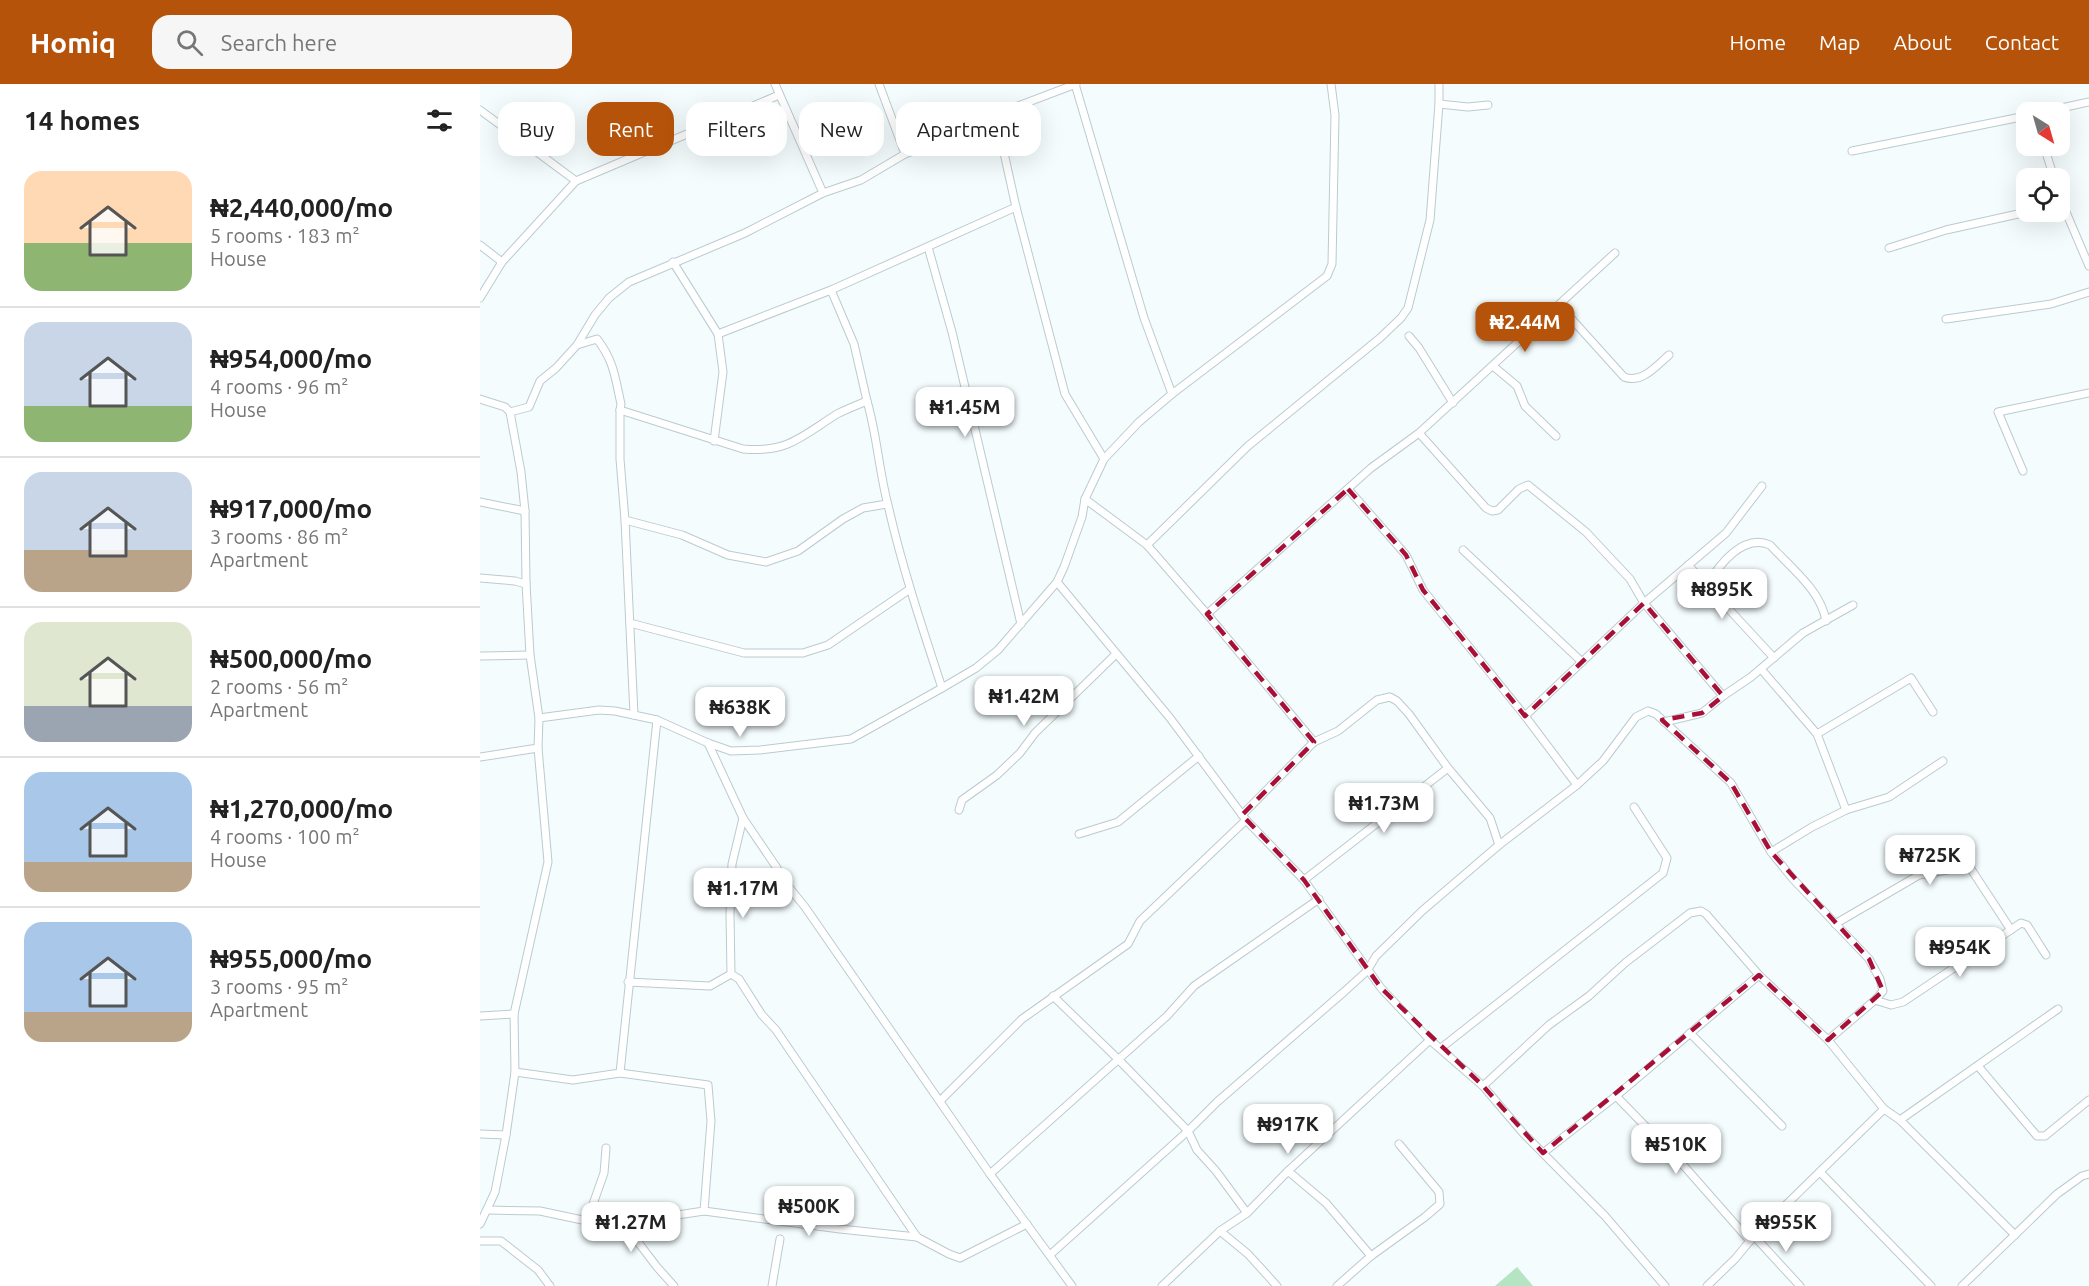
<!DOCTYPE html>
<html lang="en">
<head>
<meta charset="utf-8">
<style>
	body { margin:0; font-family:Ubuntu,sans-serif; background:#f6f6f6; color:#222; height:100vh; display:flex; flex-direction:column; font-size:22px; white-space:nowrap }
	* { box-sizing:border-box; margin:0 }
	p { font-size:20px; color:#767676 }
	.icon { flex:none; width:33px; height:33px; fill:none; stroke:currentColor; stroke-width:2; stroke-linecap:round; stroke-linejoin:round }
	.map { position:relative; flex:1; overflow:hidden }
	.drawer { display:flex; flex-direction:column; background:#fff; width:480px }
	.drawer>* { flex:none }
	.guide { position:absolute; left:18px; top:18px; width:570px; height:54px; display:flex; gap:12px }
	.needle { width:39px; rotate:143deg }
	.fabs { position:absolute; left:1536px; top:18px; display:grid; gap:12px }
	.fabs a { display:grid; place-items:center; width:54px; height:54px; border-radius:12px; background:#fff; box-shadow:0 6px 24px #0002; font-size:30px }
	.price { position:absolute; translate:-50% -51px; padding:0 14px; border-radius:12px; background:#fff; color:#222; font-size:20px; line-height:39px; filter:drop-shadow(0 2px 3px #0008) }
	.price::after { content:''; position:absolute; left:50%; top:36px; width:18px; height:14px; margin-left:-9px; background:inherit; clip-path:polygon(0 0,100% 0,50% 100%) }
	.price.on { background:#b45309; color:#fff }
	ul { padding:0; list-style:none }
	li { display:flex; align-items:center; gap:18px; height:150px; padding:0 24px }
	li+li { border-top:2px solid #e0e0e0 }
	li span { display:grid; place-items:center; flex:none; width:168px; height:120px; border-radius:18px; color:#555 }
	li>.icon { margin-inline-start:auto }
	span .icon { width:72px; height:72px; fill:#fffc; stroke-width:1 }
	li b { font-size:26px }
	h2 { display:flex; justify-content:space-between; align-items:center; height:72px; padding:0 24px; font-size:26px }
	.tag { padding:0 21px; border-radius:18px; background:#fff; box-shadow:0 6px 24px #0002; font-size:21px; line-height:54px }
	.tag.on { background:#b45309; color:#fff }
	header { display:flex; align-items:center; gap:36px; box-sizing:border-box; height:84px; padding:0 30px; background:#b45309; color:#fff }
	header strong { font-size:28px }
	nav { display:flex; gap:33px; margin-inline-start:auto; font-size:21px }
	.search { width:420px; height:54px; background:#f6f6f6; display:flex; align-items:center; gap:15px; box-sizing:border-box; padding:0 21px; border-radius:18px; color:#767676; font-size:22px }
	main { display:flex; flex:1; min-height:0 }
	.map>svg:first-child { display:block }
	.green { fill:#b5e4c2 }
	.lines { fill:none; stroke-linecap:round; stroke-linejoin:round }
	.minor-casing { stroke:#bacbd0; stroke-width:9 }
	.minor { stroke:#fff; stroke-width:7 }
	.marked { fill:none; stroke:#a81038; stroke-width:4.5; stroke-dasharray:12 8; stroke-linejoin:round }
</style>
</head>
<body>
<header>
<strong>Homiq</strong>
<div class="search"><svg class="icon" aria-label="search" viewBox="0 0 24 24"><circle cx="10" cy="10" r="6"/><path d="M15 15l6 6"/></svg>Search here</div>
<nav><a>Home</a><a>Map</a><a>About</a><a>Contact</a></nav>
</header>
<main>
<section class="drawer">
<h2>14 homes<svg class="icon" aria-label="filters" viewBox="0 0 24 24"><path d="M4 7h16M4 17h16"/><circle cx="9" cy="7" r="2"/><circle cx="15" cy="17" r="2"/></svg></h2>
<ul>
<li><span style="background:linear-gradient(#ffd9b3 60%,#8fb573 0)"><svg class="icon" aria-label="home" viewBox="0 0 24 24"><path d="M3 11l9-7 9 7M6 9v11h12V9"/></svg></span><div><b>₦2,440,000/mo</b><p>5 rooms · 183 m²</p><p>House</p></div></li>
<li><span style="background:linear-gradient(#c9d6e8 70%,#8fb573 0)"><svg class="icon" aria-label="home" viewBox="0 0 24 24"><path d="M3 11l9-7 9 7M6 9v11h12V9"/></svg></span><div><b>₦954,000/mo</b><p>4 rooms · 96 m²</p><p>House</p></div></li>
<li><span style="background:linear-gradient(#c9d6e8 65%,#b9a48a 0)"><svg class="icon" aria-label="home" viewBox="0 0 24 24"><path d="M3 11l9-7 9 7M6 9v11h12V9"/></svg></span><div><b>₦917,000/mo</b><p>3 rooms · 86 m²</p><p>Apartment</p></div></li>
<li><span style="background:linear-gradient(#dfe7d0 70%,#9aa5b1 0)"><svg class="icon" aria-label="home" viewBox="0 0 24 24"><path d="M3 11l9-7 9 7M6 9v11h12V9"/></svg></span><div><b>₦500,000/mo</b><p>2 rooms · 56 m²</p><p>Apartment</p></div></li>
<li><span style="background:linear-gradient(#a9c7e8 75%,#b9a48a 0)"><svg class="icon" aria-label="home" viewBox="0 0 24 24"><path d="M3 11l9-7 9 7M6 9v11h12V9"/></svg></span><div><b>₦1,270,000/mo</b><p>4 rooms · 100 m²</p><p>House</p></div></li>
<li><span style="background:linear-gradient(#a9c7e8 75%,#b9a48a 0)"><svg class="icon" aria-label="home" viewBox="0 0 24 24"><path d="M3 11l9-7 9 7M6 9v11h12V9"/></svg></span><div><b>₦955,000/mo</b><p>3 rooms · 95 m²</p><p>Apartment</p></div></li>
</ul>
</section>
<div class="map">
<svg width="1609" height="1202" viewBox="0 0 1609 1202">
	<rect width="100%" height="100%" fill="#f4fcfe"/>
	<polygon class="green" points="1037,1183 1053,1202 1015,1202"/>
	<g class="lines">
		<defs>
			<g id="minor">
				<polyline points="295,0 343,109"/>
				<polyline points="399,0 425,70"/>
				<polyline points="595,0 664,234 692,310"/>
				<polyline points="959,20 988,23 1008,21"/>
				<polyline points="0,26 96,97"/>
				<polyline points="1563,28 1609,18"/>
				<polyline points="497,43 518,42 536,123 585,310 624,375"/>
				<polyline points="1564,62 1574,94"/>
				<polyline points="1372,67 1546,32"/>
				<polyline points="1580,114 1609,182"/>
				<polyline points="0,161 22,178"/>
				<polyline points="448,163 472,248 541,540"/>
				<polyline points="1409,164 1466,146 1547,128"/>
				<polyline points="193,178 238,250 243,288 234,357"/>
				<polyline points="351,206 374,260 387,317"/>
				<polyline points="0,214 22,178 96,97 299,11"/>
				<path d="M1079 221 1144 293C1162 300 1176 282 1189 271"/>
				<polyline points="1466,235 1571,220 1609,208"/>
				<polyline points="238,250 351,206 536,123"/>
				<polyline points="929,252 939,264 973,319"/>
				<path d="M97 261 117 255C134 277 135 293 141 320L140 326 263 365C308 369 322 352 357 330 367 325 377 321 387 317 397 351 399 387 408 421 422 483 442 543 462 604"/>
				<polyline points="1013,282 1037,302 1045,322 1076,352"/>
				<polyline points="0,315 25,323 30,328"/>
				<polyline points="140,326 140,375 145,436 154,631"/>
				<polyline points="939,349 1006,424 1012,427 1018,426 1039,405 1048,401 1106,448 1150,495 1164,519 1243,612"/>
				<polyline points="1543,387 1518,328 1609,309"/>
				<polyline points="868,405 926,471 943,506 1045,632 1097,701"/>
				<polyline points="605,415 667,461 727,530 891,384 939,349 1135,169"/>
				<polyline points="0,418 45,427"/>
				<polyline points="145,436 202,451 248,471 286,478 318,467 363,435 383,424 407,420"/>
				<polyline points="667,461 768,362 900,254 921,234 928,224 950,136 959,20 959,0"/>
				<polyline points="983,466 1102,578"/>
				<polyline points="1208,481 1294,574"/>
				<polyline points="0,494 35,497 46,500"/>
				<polyline points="577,498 690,634 766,736 824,796 901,904 950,956 1003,1002 1043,1049 1125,1132 1185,1202"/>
				<path d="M1227 501C1239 481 1263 449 1290 461 1310 483 1341 506 1346 537"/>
				<polyline points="727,530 834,658 858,647 897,616 910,613 917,617 929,630 968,684 1010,734 1019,761"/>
				<polyline points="150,539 264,569 323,569 348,561 430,505"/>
				<polyline points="0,572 50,571"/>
				<polyline points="1281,585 1337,650 1366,726"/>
				<polyline points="1045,632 1164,519 1246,449 1282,402"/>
				<polyline points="59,634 119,626 135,627 177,636 228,659 251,667 280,666 371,655 462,604 496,584 518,566 577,498 584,483 602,433 605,415 624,375 659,338 692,310 847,192 852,180 855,31 851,0"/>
				<polyline points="1184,638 1222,629 1243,612 1271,593 1323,549 1373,521"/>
				<polyline points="1337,650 1431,594 1453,628"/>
				<polyline points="228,659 263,734 297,784 299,791 325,823 510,1090 592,1202"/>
				<polyline points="0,673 58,664"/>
				<polyline points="479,726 482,716 517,691 540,669 555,649 636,570"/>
				<polyline points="762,731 834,658"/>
				<polyline points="263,734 252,780 250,829 251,890 259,895 282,931 296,946 437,1153 469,1170 480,1174 547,1140"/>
				<polyline points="599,750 638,738 719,672"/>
				<polyline points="1291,768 1332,743 1366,726 1409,713 1463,677"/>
				<polyline points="824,796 968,684"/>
				<polyline points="1355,840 1439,791 1489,782 1531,846"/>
				<polyline points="148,898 230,902 251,890"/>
				<polyline points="573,912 638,975 708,1047 717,1066 736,1087 767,1129"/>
				<polyline points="1395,916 1411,921 1423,918 1541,839 1547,841 1566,871"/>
				<polyline points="0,932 34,930"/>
				<polyline points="1210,949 1302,1042"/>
				<polyline points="961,964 1183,789 1187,774 1154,723"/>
				<polyline points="1498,982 1557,1052 1565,1052 1609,1016"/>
				<polyline points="35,988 93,996 140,989 228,1001 231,1037 224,1127 178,1134 148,1145"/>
				<polyline points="140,989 177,636"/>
				<polyline points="1003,1002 1069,941 1109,912 1145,879 1210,829 1221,827 1226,830 1279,891"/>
				<polyline points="1136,1012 1204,1082 1270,1157"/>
				<polyline points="460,1017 542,935 648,860 660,837 766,736"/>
				<polyline points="1420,1036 1578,925"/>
				<polyline points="0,1050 26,1051"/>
				<polyline points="1063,1069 1136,1012 1279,891 1348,956 1404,1025 1420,1036 1535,1151"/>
				<polyline points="808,1087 846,1119 891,1172"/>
				<polyline points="1340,1088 1451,1202"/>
				<polyline points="510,1090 687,932 714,902 839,815"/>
				<polyline points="7,1126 60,1127 107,1137 141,1141 148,1145 177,1183 194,1202"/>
				<polyline points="224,1127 360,1145 437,1153"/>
				<polyline points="107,1137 124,1089 126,1064"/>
				<polyline points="0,1140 15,1108 26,1051 35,988 34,930 68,778 58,664 59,634 50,571 46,499 45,427 41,388 30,328 49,323 60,297 76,284 97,261 115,231 129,214 149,198 265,149 343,109 381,96 425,70 497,43 509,33 596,0"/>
				<polyline points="740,1147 768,1170 797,1202"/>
				<polyline points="1274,1152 1320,1202"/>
				<polyline points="0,1157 21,1157 58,1186 70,1202"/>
				<polyline points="571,1170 708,1047 737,1018 865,907 887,887 896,872 942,827 1019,761 1097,701 1123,677 1156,633 1168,627 1176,630 1251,699 1291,768 1313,795 1389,875 1400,895 1403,907 1395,916 1348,956"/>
				<polyline points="292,1202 300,1155"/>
				<polyline points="682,1202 740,1147 767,1129 808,1087 950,956"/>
				<polyline points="857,1202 891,1172 945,1133 960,1120 959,1108 919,1060"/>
				<polyline points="1227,1202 1255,1175 1274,1152 1404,1025"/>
				<polyline points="1482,1202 1577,1110 1602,1092 1609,1090"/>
			</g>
		</defs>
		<use href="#minor" class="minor-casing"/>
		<use href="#minor" class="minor"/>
	</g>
	<path class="marked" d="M868 405 926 471 943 506 1045 632 1164 519 1243 612 1222 629 1182 636 1251 699 1291 768 1389 875 1403 907 1348 956 1279 891 1063 1069 1003 1002 901 904 824 796 762 731 834 658 727 530Z"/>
</svg>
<div class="fabs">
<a><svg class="needle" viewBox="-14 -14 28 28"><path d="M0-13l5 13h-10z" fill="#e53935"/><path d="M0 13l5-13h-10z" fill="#767676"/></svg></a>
<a><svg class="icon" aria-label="locate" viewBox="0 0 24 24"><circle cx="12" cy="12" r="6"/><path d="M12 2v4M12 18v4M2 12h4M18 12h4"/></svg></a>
</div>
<b class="price on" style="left:1045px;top:269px">₦2.44M</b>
<b class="price" style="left:485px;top:354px">₦1.45M</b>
<b class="price" style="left:1242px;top:536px">₦895K</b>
<b class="price" style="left:544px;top:643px">₦1.42M</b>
<b class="price" style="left:260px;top:654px">₦638K</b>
<b class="price" style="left:904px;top:750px">₦1.73M</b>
<b class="price" style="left:1450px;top:802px">₦725K</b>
<b class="price" style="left:263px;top:835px">₦1.17M</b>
<b class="price" style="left:1480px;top:894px">₦954K</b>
<b class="price" style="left:808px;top:1071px">₦917K</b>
<b class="price" style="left:1196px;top:1091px">₦510K</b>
<b class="price" style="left:329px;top:1153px">₦500K</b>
<b class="price" style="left:151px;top:1169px">₦1.27M</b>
<b class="price" style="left:1306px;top:1169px">₦955K</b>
<div class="guide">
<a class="tag">Buy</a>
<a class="tag on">Rent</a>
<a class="tag">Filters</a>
<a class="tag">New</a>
<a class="tag">Apartment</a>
</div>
</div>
</main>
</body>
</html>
